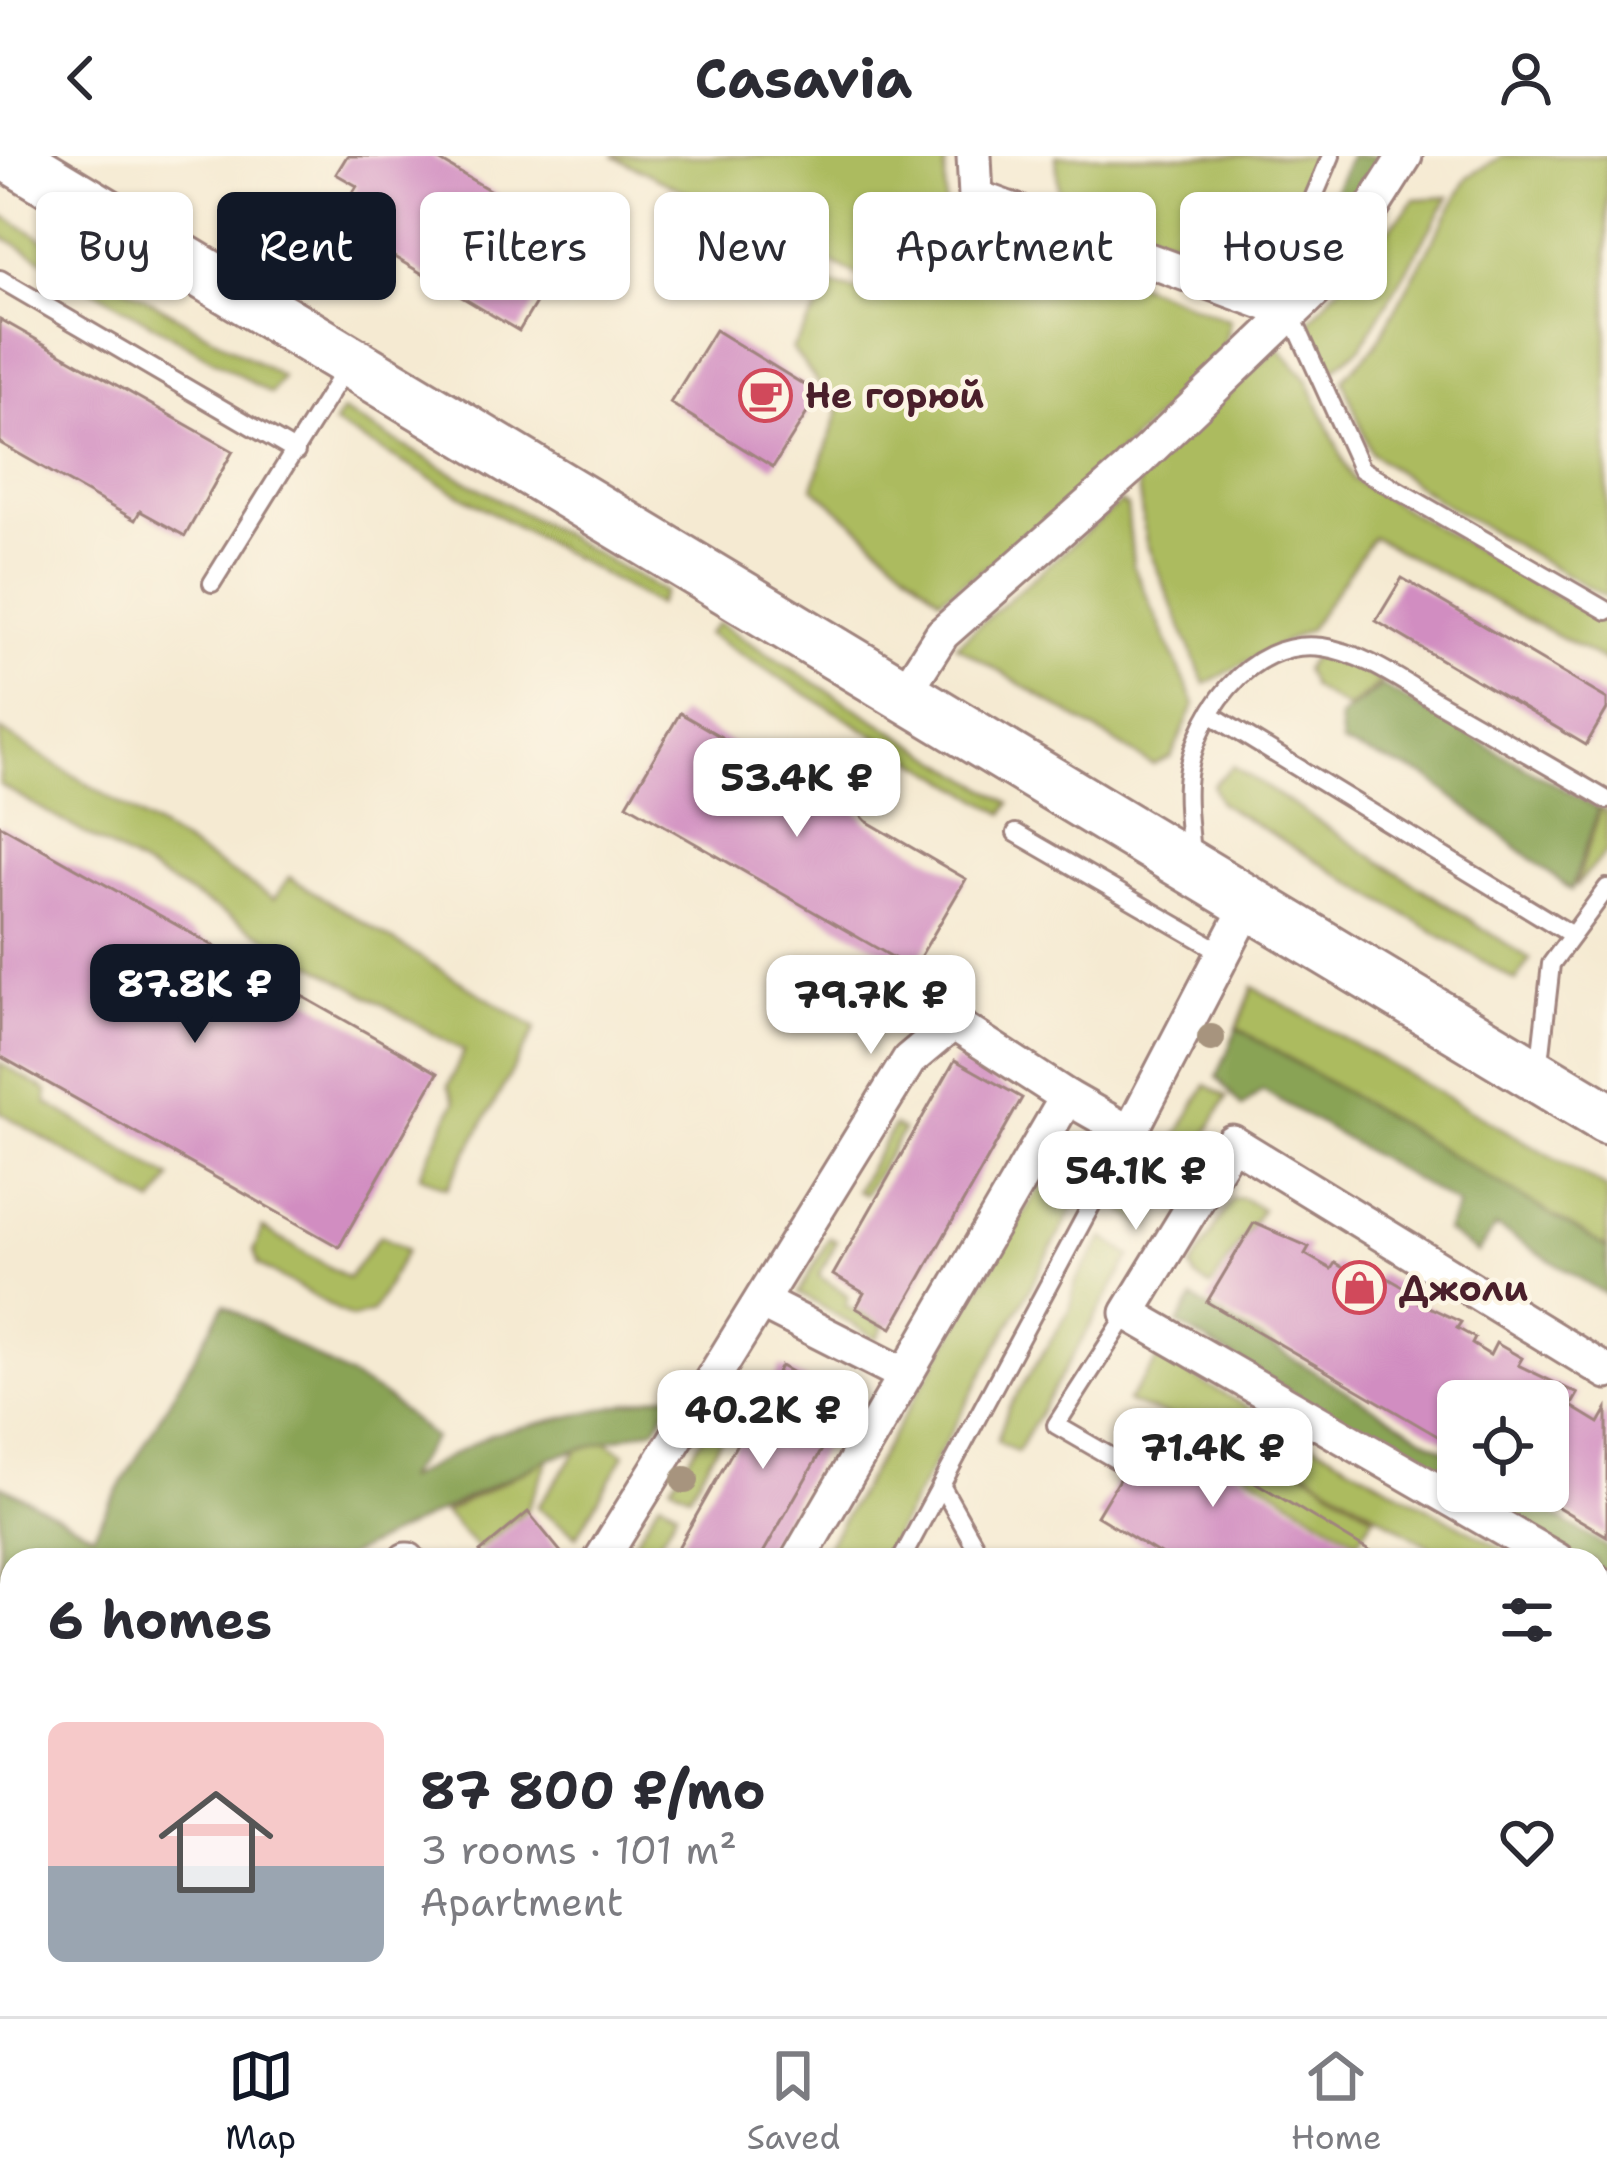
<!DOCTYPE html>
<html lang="en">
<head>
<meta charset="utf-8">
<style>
	body { margin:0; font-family:"Shantell Sans",sans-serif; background:#f2f2f3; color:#2b2b33; height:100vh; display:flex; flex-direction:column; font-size:45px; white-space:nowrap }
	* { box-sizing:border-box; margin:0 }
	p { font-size:39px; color:#7c7c81 }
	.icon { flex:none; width:66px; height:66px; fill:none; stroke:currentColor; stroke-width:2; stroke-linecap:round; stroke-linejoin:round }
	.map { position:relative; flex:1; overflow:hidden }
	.panel { position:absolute; left:0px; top:1392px; width:1608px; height:468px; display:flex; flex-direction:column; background:#fff; border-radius:36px 36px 0 0; box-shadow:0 3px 9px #0004 }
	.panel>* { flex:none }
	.top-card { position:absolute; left:36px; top:36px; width:1536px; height:108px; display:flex; gap:24px }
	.fabs { position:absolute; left:1437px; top:1224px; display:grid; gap:24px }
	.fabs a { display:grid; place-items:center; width:132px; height:132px; border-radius:18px; background:#fff; box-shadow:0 3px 9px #0004; font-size:60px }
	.price { position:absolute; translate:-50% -102px; padding:0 27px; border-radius:24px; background:#fff; color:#222; font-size:39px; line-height:78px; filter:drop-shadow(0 3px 6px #0008) }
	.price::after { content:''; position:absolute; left:50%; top:72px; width:36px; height:27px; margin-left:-18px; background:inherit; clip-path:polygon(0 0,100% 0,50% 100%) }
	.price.selected { background:#111827; color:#fff }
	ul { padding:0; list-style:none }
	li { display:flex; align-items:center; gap:36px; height:300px; padding:0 48px }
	li span { display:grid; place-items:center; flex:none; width:336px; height:240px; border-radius:18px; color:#555 }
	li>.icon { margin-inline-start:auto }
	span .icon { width:144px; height:144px; fill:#fffc; stroke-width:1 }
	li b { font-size:51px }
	h2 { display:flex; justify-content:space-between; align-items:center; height:144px; padding:0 48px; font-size:51px }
	.chip { padding:0 42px; border-radius:18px; background:#fff; box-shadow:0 3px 9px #0004; font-size:42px; line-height:108px }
	.chip.selected { background:#111827; color:#fff }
	header { display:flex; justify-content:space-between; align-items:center; height:156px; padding:0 48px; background:#fff; font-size:54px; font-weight:700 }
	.tab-bar { display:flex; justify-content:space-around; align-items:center; height:168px; border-top:3px solid #e1e1e2; background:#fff; font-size:33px; color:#7c7c81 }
	.tab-bar a { display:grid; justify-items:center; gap:6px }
	.tab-bar .selected { color:#111827 }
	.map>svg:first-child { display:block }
	.green { fill:#acbb5e; stroke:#7b6d44; stroke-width:3 }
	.forest { fill:#89a355; stroke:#6a6140; stroke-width:3 }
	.building { fill:#d18dc1 }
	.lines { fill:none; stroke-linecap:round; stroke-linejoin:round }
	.lane-casing { stroke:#a0847e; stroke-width:22 }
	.street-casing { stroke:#a0847e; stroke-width:39 }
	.primary-casing { stroke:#a0847e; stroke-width:57 }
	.lane { stroke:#fff; stroke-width:16 }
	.street { stroke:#fff; stroke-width:33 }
	.primary { stroke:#fff; stroke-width:51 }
	.tree { fill:#a7947e }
	.labels { text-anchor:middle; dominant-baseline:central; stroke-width:9; stroke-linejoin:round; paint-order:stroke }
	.poi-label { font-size:36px; font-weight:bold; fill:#4a1f2b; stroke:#fcf5e5; text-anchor:start }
</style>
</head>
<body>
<header><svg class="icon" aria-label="back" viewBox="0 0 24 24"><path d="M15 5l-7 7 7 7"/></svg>Casavia<svg class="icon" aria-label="person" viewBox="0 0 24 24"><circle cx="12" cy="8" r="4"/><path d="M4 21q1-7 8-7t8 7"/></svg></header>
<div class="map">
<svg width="1607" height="1860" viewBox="0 0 1607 1860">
	<rect width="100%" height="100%" fill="#fcf5e5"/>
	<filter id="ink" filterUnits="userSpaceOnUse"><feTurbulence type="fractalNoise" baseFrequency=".00833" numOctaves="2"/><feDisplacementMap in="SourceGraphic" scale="24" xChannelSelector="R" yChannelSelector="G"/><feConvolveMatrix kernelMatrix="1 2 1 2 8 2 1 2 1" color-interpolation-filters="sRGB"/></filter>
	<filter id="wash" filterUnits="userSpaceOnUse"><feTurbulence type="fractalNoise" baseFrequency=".004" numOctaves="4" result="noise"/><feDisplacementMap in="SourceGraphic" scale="48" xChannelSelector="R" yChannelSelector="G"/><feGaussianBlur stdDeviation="2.7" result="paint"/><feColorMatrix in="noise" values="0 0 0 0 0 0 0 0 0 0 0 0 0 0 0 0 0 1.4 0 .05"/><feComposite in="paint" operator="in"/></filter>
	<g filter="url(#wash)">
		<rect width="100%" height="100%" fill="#f5ead2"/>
		<g class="green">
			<polygon points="612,0 945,0 946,87 990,69 1230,164 1223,195 1040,374 940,442 813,331 839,254 792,193 833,129 878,139 886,133"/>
			<polygon points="1056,0 1315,0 1297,42 1309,108 1061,62"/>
			<polygon points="1502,0 1607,0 1607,442 1439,345 1371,297 1343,223 1375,190 1468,21"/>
			<polygon points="1449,41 1361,191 1329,217 1309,165 1415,43"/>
			<polygon points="0,58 282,221 271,238 0,79"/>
			<polygon points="1278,191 1307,223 1352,323 1607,469 1607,506 1373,381 1309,473 1205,528 1146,386 1137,323"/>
			<polygon points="342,255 664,436 657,449 334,268"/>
			<polygon points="1121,346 1127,351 1133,409 1195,548 1171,601 1153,609 956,489"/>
			<polygon points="718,467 1010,647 1004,658 707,478"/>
			<polygon points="1313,500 1339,504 1382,526 1348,553 1312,532 1304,513"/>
			<polygon points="0,574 274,743 289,721 536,872 447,1032 420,1019 455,946 448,930 464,895 0,629"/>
			<polygon points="1233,610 1530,803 1516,825 1220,647 1213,629"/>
			<polygon points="1601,652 1607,656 1607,695 1575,731"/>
			<polygon points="1253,831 1607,1032 1607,1092 1237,872"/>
			<polygon points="0,907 47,935 47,947 171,1022 154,1048 0,956"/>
			<polygon points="1206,929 1227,941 1198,994 1176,981"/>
			<polygon points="894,970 903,975 864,1039 856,1034"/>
			<polygon points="1092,996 1095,1013 881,1404 819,1404 1037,1035 1070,1006"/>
			<polygon points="1160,1001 1183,1017 1148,1072 1123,1055"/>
			<polygon points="1242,1042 1262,1053 1211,1131 1196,1122 1191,1112 1232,1043"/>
			<polygon points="262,1072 348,1122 380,1079 407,1094 372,1156 352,1162 259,1109 254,1095"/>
			<polygon points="829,1082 837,1085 819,1120 849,1140 846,1150 884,1170 877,1183 799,1137"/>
			<polygon points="1104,1082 1131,1100 1017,1296 997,1285 1008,1253 1069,1155 1076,1125"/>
			<polygon points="1159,1202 1522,1404 1452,1404 1279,1298 1374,1360 1358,1385 1240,1312 1254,1289 1127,1246"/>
			<polygon points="723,1250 736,1257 689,1338 671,1329"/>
			<polygon points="591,1276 625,1298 577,1380 537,1351"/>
			<polygon points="549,1302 527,1353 478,1393 444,1357"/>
			<polygon points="660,1344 677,1354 649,1404 623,1404"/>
			<polygon points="488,1848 538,1848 523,1860 473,1860"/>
			<polygon points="603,1848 754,1848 751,1860 589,1860"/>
		</g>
		<g class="forest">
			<polygon points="1350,0 1382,0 1321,94 1324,58"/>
			<polygon points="1382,530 1599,653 1571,734 1426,620 1342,588 1339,562"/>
			<polygon points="1237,872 1607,1092 1607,1139 1496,1071 1477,1097 1446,1075 1458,1049 1262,934 1242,951 1217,921"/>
			<polygon points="1193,1143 1458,1302 1458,1335 1514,1335 1607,1391 1607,1428 1596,1422 1596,1404 1566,1404 1178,1168"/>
			<polygon points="224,1149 384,1240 434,1282 404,1324 492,1278 677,1236 655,1272 549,1302 340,1404 12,1404 12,1639 0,1648 0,1329 93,1378"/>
		</g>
		<g id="blocks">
			<g class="building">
				<polygon points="347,0 432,0 511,47 481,95 544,133 519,175 335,66 357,30 336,18"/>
				<polygon points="0,163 233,295 185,380 140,355 135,364 0,287"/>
				<polygon points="715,174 819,238 773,311 670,247"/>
				<polygon points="1402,422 1607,543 1607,553 1586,589 1376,465"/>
				<polygon points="680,557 778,614 830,626 866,665 966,723 913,813 627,648"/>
				<polygon points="0,669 438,917 339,1091 0,900"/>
				<polygon points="955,904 1022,942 892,1172 856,1152 864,1137 833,1119"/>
				<polygon points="1254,1067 1309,1091 1305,1098 1331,1113 1335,1107 1372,1129 1379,1117 1405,1132 1401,1138 1461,1166 1457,1172 1475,1182 1472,1188 1490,1199 1496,1187 1522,1202 1518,1209 1578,1238 1571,1250 1599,1267 1607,1253 1607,1380 1531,1335 1548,1335 1548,1245 1458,1245 1458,1292 1207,1146"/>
				<polygon points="781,1210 848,1248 759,1404 671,1404"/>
				<polygon points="1154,1265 1384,1404 1170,1404 1097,1360"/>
				<polygon points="528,1356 565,1401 487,1404 480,1396"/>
				<polygon points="1607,1558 1607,1849 1596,1850 1596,1577"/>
				<polygon points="12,1810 12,1843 0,1828 0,1820"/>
				<polygon points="16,1848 278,1848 264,1860 26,1860"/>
				<polygon points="1508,1848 1585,1848 1585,1851 1509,1859"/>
			</g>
		</g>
	</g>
	<g filter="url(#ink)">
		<use href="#blocks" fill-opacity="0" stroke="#a0847e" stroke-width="3"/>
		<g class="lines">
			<defs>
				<g id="lane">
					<polyline points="1331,0 1307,57 1290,156 1361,313 1607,455"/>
					<polyline points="0,123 296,296"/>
					<polyline points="212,427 347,210"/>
					<polyline points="1210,558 1572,779"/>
					<polyline points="1016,677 1222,796"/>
					<path d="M1191 702C1190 678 1185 652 1187 628 1192 563 1248 481 1322 491 1364 497 1403 526 1439 547 1495 579 1551 611 1607 644"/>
					<polyline points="1539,915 1551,808 1607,732"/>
					<polyline points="1127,1310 1056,1269 1128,1157"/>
					<polyline points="942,1331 983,1404"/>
					<polyline points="901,1404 1130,977"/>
					<polyline points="1223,1848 1229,1860"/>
					<polyline points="550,1860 565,1848"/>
					<polyline points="797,1860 799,1848"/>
				</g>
				<g id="street">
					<polyline points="974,0 976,41 1290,156"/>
					<polyline points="905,536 942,478 1129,313 1327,123 1405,0"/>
					<polyline points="761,1146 905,1219"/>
					<polyline points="406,1404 408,1404"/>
					<polyline points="601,1404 909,904 953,867 1067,941"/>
					<polyline points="798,1404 1067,941 1130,977 1249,748"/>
					<polyline points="1557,1404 1128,1157 1232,986 1607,1216"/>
					<polyline points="1596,1426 1607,1433"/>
					<polyline points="1596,1477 1607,1457"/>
					<polyline points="0,1718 12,1709"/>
					<polyline points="1446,1848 1447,1860"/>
					<polyline points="397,1860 410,1848"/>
				</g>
				<polyline id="primary" points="9,0 1607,962"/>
			</defs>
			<use href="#lane" class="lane-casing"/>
			<use href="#street" class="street-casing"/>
			<use href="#primary" class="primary-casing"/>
			<use href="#lane" class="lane"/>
			<use href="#street" class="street"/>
			<use href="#primary" class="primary"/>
		</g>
		<g class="tree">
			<circle cx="1211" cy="882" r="14"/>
			<circle cx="685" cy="1324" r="14"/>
		</g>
	</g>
	<defs>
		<symbol id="cafe-ring" viewBox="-11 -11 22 22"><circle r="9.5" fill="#fcf5e5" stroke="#d1495b" stroke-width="1.5"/><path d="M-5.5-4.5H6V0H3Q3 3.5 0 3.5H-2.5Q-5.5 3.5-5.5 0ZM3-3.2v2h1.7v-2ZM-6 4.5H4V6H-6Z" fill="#d1495b"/></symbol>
		<symbol id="shop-ring" viewBox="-11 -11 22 22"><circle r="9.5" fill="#fcf5e5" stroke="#d1495b" stroke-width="1.5"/><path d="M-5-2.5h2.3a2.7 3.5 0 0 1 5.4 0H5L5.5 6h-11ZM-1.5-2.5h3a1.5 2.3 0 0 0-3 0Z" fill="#d1495b"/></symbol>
	</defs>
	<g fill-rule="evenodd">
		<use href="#cafe-ring" x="736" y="210" width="59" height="59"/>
		<use href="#shop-ring" x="1330" y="1102" width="59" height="59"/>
	</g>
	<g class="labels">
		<g class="poi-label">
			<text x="805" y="239">Не горюй</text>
			<text x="1399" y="1132">Джоли</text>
		</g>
	</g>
</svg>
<div class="fabs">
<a><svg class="icon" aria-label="locate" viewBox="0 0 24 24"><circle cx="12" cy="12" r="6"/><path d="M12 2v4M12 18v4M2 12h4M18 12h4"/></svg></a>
</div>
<b class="price" style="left:797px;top:684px">53.4K ₽</b>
<b class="price selected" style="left:195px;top:890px">87.8K ₽</b>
<b class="price" style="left:871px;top:901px">79.7K ₽</b>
<b class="price" style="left:1136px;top:1077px">54.1K ₽</b>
<b class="price" style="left:763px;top:1316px">40.2K ₽</b>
<b class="price" style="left:1213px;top:1354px">71.4K ₽</b>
<div class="top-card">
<a class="chip">Buy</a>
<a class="chip selected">Rent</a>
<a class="chip">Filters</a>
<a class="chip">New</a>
<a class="chip">Apartment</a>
<a class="chip">House</a>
</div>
<section class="panel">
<h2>6 homes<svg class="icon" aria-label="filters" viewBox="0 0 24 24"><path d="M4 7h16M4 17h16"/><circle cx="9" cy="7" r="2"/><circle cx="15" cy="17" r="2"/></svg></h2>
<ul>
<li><span style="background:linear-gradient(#f6c9c9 60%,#9aa5b1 0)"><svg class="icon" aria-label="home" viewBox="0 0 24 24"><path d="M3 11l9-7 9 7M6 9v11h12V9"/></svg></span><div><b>87 800 ₽/mo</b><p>3 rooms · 101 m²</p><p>Apartment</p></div><svg class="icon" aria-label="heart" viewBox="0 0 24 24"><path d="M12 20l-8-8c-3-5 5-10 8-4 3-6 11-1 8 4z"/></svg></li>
</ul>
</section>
</div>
<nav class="tab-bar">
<a class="selected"><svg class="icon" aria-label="map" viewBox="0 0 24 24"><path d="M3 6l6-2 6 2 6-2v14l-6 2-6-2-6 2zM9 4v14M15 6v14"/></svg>Map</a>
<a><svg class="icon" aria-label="saved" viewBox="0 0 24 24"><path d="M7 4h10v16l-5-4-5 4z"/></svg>Saved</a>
<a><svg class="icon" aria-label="home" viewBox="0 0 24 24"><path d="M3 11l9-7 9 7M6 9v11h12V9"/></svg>Home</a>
</nav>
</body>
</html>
